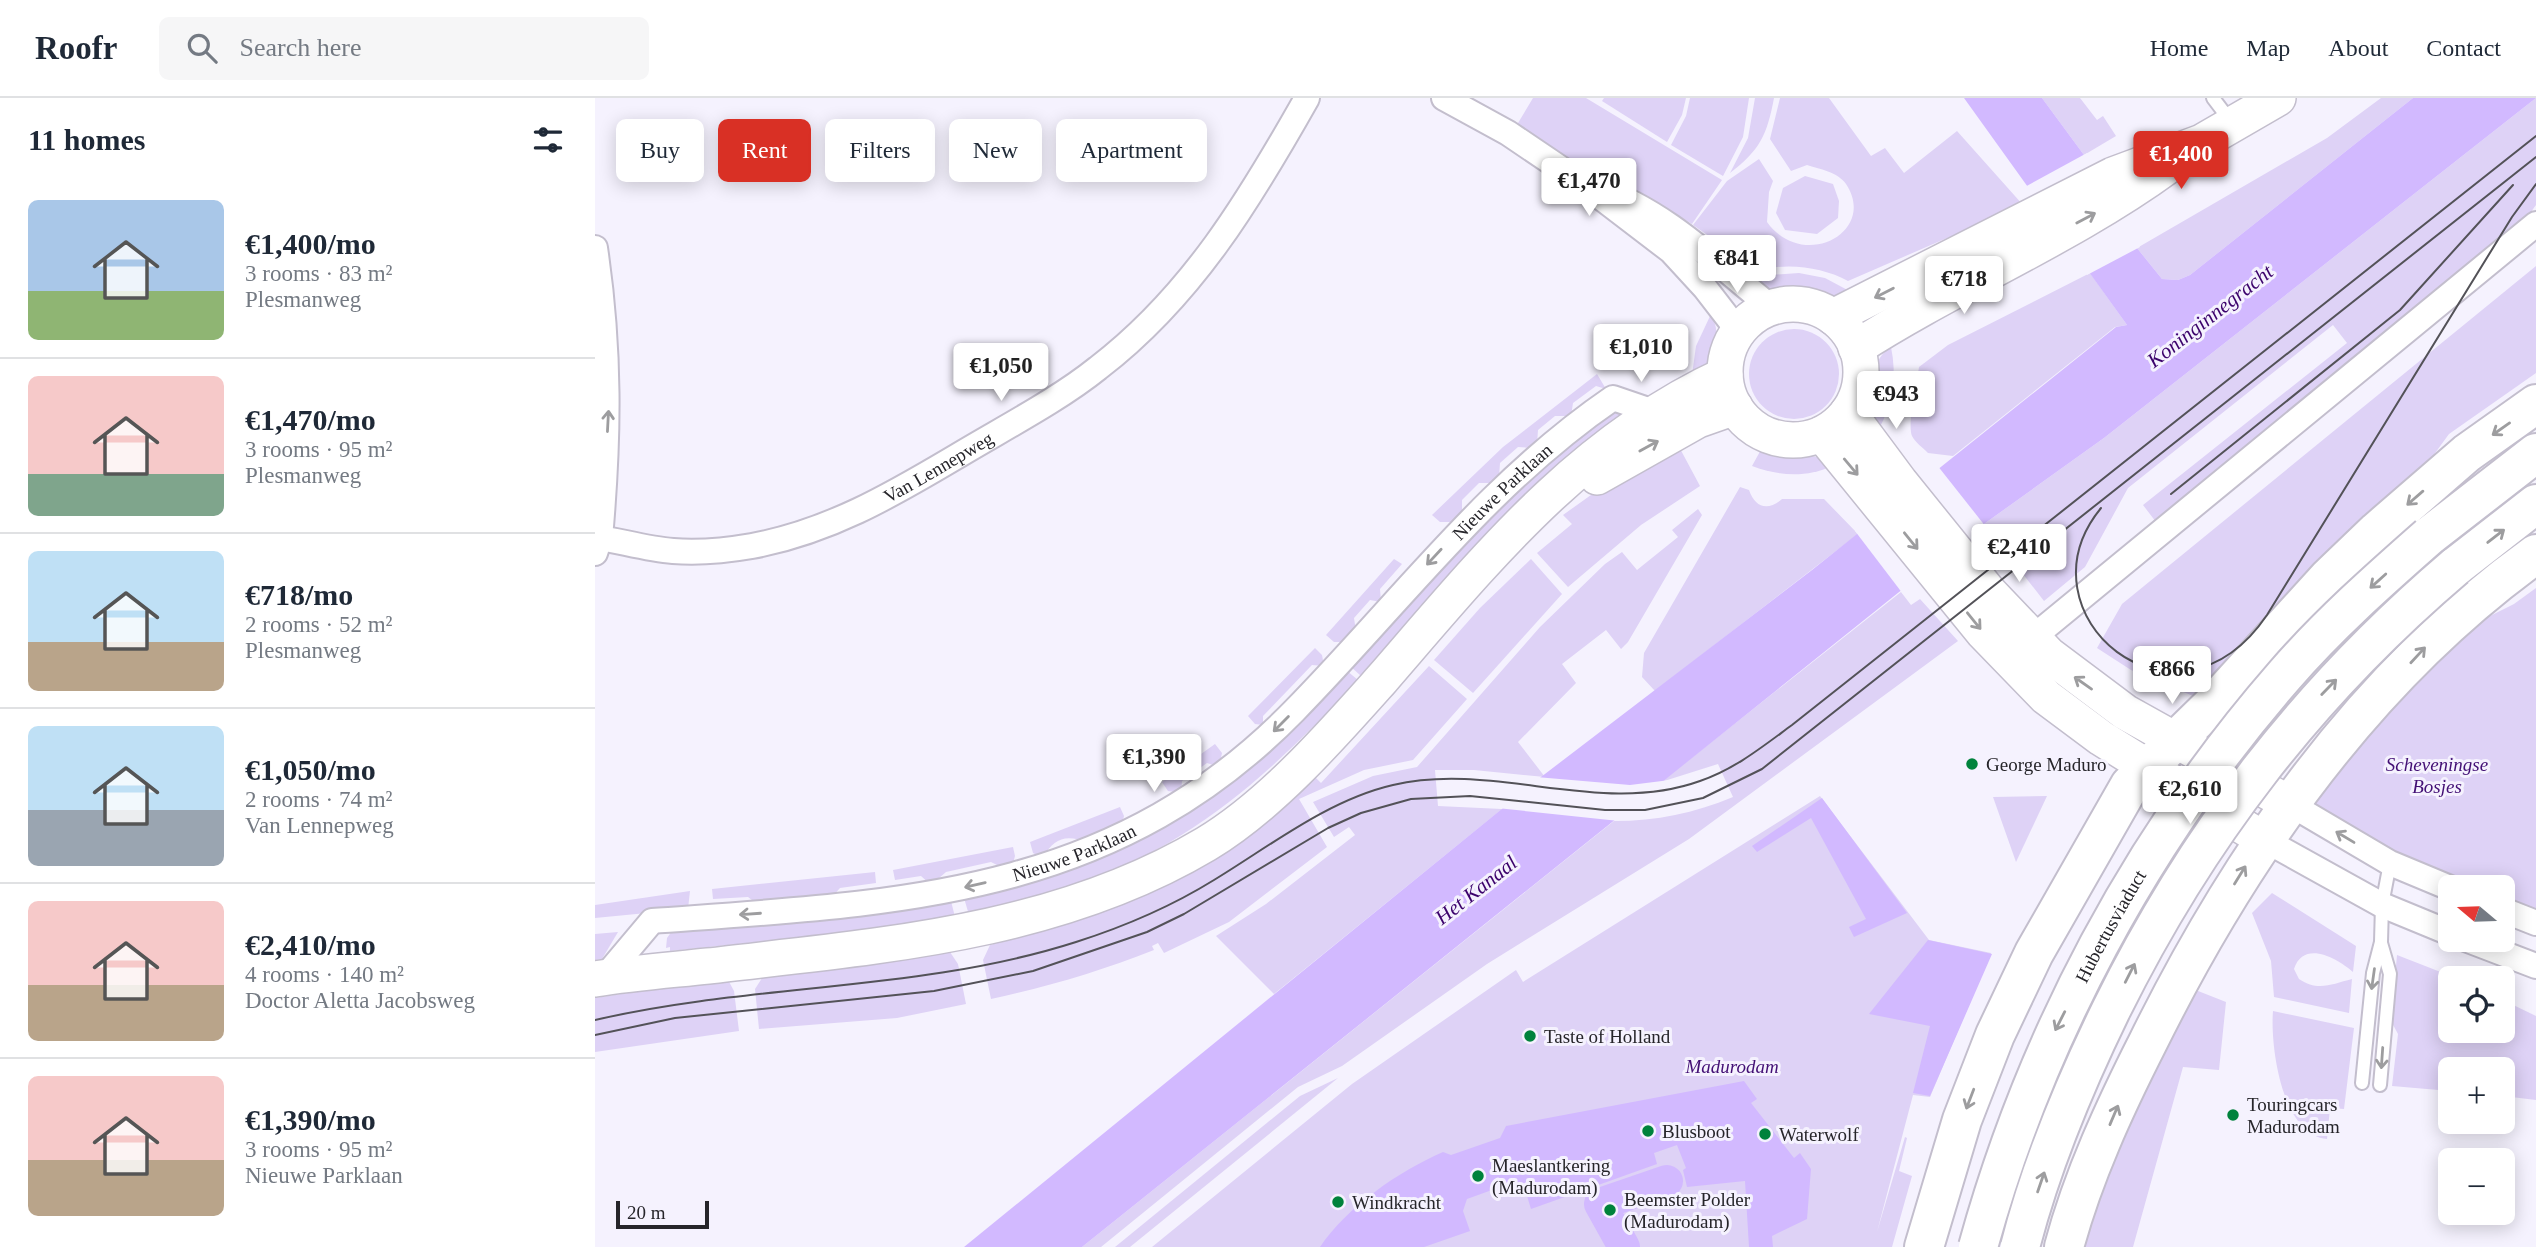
<!DOCTYPE html>
<html lang="en">
<head>
<meta charset="utf-8">
<style>
	body { margin:0; font-family:Georgia,serif; background:#f6f6f7; color:#1f2937; height:100vh; display:flex; flex-direction:column; font-size:26px; white-space:nowrap }
	* { box-sizing:border-box; margin:0 }
	p { font-size:23px; color:#747a83 }
	.icon { flex:none; width:38px; height:38px; fill:none; stroke:currentColor; stroke-width:2; stroke-linecap:round; stroke-linejoin:round }
	.map { position:relative; flex:1; overflow:hidden }
	.details { display:flex; flex-direction:column; background:#fff; width:595px }
	.details>* { flex:none }
	.guide { position:absolute; left:21px; top:21px; width:665px; height:63px; display:flex; gap:14px }
	.needle { width:46px; rotate:289deg }
	.buttons { position:absolute; left:1843px; top:777px; display:grid; gap:14px }
	.buttons a { display:grid; place-items:center; width:77px; height:77px; border-radius:10px; background:#fff; box-shadow:0 4px 18px #0003; font-size:35px }
	.scale { position:absolute; left:21px; bottom:18px; width:93px; box-sizing:border-box; padding-left:7px; border:4px solid #26252a; border-top:0; font-size:19px; line-height:24px; white-space:nowrap; color:#26252a; -webkit-text-stroke:5px #f5f2fe; paint-order:stroke }
	.price { position:absolute; translate:-50% -60px; padding:0 16px; border-radius:7px; background:#fff; color:#222; font-size:23px; line-height:46px; filter:drop-shadow(0 2px 4px #0008) }
	.price::after { content:''; position:absolute; left:50%; top:42px; width:21px; height:16px; margin-left:-10px; background:inherit; clip-path:polygon(0 0,100% 0,50% 100%) }
	.price.current { background:#d93025; color:#fff }
	ul { padding:0; list-style:none }
	li { display:flex; align-items:center; gap:21px; height:175px; padding:0 28px }
	li+li { border-top:2px solid #e0e1e3 }
	li span { display:grid; place-items:center; flex:none; width:196px; height:140px; border-radius:10px; color:#555 }
	li>.icon { margin-inline-start:auto }
	span .icon { width:84px; height:84px; fill:#fffc; stroke-width:1 }
	li b { font-size:30px }
	h2 { display:flex; justify-content:space-between; align-items:center; height:84px; padding:0 28px; font-size:30px }
	.chip { padding:0 24px; border-radius:10px; background:#fff; box-shadow:0 4px 18px #0003; font-size:24px; line-height:63px }
	.chip.current { background:#d93025; color:#fff }
	header { display:flex; align-items:center; gap:42px; box-sizing:border-box; height:98px; padding:0 35px; background:#fff; border-bottom:2px solid #e0e1e3 }
	header strong { font-size:33px }
	nav { display:flex; gap:38px; margin-inline-start:auto; font-size:24px }
	.search { width:490px; height:63px; background:#f6f6f7; display:flex; align-items:center; gap:18px; box-sizing:border-box; padding:0 24px; border-radius:10px; color:#747a83; font-size:26px }
	main { display:flex; flex:1; min-height:0 }
	.map>svg:first-child { display:block }
	.green { fill:#ded2f6 }
	.water { fill:#d2b9ff }
	.pier { fill:#f5f2fe }
	.lines { fill:none; stroke-linecap:round; stroke-linejoin:round }
	.canal { stroke:#d2b9ff; stroke-width:32 }
	.service-casing { stroke:#c3becd; stroke-width:16 }
	.minor-casing { stroke:#c3becd; stroke-width:28 }
	.secondary-casing { stroke:#c3becd; stroke-width:38 }
	.primary-casing { stroke:#c3becd; stroke-width:42 }
	.service { stroke:#fff; stroke-width:12 }
	.minor { stroke:#fff; stroke-width:24 }
	.secondary { stroke:#fff; stroke-width:35 }
	.primary { stroke:#fff; stroke-width:38 }
	.tram { stroke:#535258; stroke-width:2 }
	.primary-bridge-casing { stroke:#c3becd; stroke-width:42; stroke-linecap:butt }
	.primary-bridge { stroke:#fff; stroke-width:38 }
	.oneway { stroke:#9d9d9f }
	.poi-dot { fill:#00823c; stroke:#f5f2fe; stroke-width:2.5 }
	.labels { text-anchor:middle; dominant-baseline:central; stroke-width:6; stroke-linejoin:round; paint-order:stroke }
	.street-label { font-size:19px; fill:#26252a; stroke:#f5f2fe }
	.poi-label { font-size:19px; fill:#26252a; stroke:#f5f2fe; text-anchor:start }
	.park-label { font-size:19px; font-style:italic; fill:#431075; stroke:#f5f2fe }
	.water-label { font-size:21px; font-style:italic; fill:#3c036c; stroke:#f5f2fe }
</style>
</head>
<body>
<header>
<strong>Roofr</strong>
<div class="search"><svg class="icon" aria-label="search" viewBox="0 0 24 24"><circle cx="10" cy="10" r="6"/><path d="M15 15l6 6"/></svg>Search here</div>
<nav><a>Home</a><a>Map</a><a>About</a><a>Contact</a></nav>
</header>
<main>
<section class="details">
<h2>11 homes<svg class="icon" aria-label="filters" viewBox="0 0 24 24"><path d="M4 7h16M4 17h16"/><circle cx="9" cy="7" r="2"/><circle cx="15" cy="17" r="2"/></svg></h2>
<ul>
<li><span style="background:linear-gradient(#a9c7e8 65%,#8fb573 0)"><svg class="icon" aria-label="home" viewBox="0 0 24 24"><path d="M3 11l9-7 9 7M6 9v11h12V9"/></svg></span><div><b>€1,400/mo</b><p>3 rooms · 83 m²</p><p>Plesmanweg</p></div></li>
<li><span style="background:linear-gradient(#f6c9c9 70%,#7fa58c 0)"><svg class="icon" aria-label="home" viewBox="0 0 24 24"><path d="M3 11l9-7 9 7M6 9v11h12V9"/></svg></span><div><b>€1,470/mo</b><p>3 rooms · 95 m²</p><p>Plesmanweg</p></div></li>
<li><span style="background:linear-gradient(#bfe0f5 65%,#b9a48a 0)"><svg class="icon" aria-label="home" viewBox="0 0 24 24"><path d="M3 11l9-7 9 7M6 9v11h12V9"/></svg></span><div><b>€718/mo</b><p>2 rooms · 52 m²</p><p>Plesmanweg</p></div></li>
<li><span style="background:linear-gradient(#bfe0f5 60%,#9aa5b1 0)"><svg class="icon" aria-label="home" viewBox="0 0 24 24"><path d="M3 11l9-7 9 7M6 9v11h12V9"/></svg></span><div><b>€1,050/mo</b><p>2 rooms · 74 m²</p><p>Van Lennepweg</p></div></li>
<li><span style="background:linear-gradient(#f6c9c9 60%,#b9a48a 0)"><svg class="icon" aria-label="home" viewBox="0 0 24 24"><path d="M3 11l9-7 9 7M6 9v11h12V9"/></svg></span><div><b>€2,410/mo</b><p>4 rooms · 140 m²</p><p>Doctor Aletta Jacobsweg</p></div></li>
<li><span style="background:linear-gradient(#f6c9c9 60%,#b9a48a 0)"><svg class="icon" aria-label="home" viewBox="0 0 24 24"><path d="M3 11l9-7 9 7M6 9v11h12V9"/></svg></span><div><b>€1,390/mo</b><p>3 rooms · 95 m²</p><p>Nieuwe Parklaan</p></div></li>
</ul>
</section>
<div class="map">
<svg width="1941" height="1149" viewBox="0 0 1941 1149">
	<rect width="100%" height="100%" fill="#f5f2fe"/>
	<g class="green">
		<polygon points="938,0 991,0 1127,82 1097,126 1072,111 989,84 917,35"/>
		<polygon points="1009,0 1091,0 1087,17 1072,44 1007,3"/>
		<polygon points="1095,0 1154,0 1148,39 1128,78 1076,47 1091,18"/>
		<path d="M1160 0H1179C1172 37 1165 52 1135 75L1153 40Z"/>
		<path d="M1185 0H1234L1276 58 1290 50 1309 75 1362 33 1428 107 1253 183C1228 169 1190 164 1164 173L1098 127 1132 83 1164 61 1178 83 1174 94 1172 124C1208 174 1283 134 1251 86 1243 74 1224 71 1212 67L1196 73 1175 41Z"/>
		<polygon points="1447,0 1485,0 1502,22 1508,18 1521,38 1489,57"/>
		<polygon points="1786,0 1818,0 1595,177 1583,182 1567,181 1542,150 1732,40"/>
		<polygon points="1941,0 1941,107 1927,126 1561,424 1548,407 1752,245 1738,227 1533,390 1490,469 1449,503 1389,426 1509,340"/>
		<polygon points="1210,78 1238,86 1244,103 1243,120 1222,136 1190,132 1181,115 1188,90"/>
		<polygon points="1941,168 1941,275 1854,336 1783,433 1610,603 1536,572 1502,550 1527,506"/>
		<polygon points="1204,175 1230,180 1260,196 1234,203 1183,195 1159,183 1174,177"/>
		<path d="M1495 175 1532 227 1520 229 1358 358 1333 355C1328 350 1320 344 1317 338 1312 327 1322 284 1324 269L1353 247Z"/>
		<path d="M1116 216C1127 237 1124 270 1097 277L1101 248Z"/>
		<circle cx="1199" cy="276" r="45"/>
		<path d="M1296 249C1302 278 1298 304 1284 331L1280 330C1275 305 1271 264 1296 249Z"/>
		<polygon points="1002,276 1011,291 1001,288 978,305 976,318 960,318 943,332 942,346 936,350 923,349 905,365 904,379 899,385 884,385 867,402 867,416 859,424 845,424 837,417 908,349"/>
		<polygon points="1018,315 1030,317 766,578 755,568 920,390 1008,319"/>
		<polygon points="1082,345 1105,388 1046,427 973,489 942,455 977,426 968,417 1003,392"/>
		<path d="M1168 348 1226 360 1237 368C1211 380 1184 378 1157 368Z"/>
		<path d="M1145 389 1154 392C1160 409 1172 414 1187 401H1229L1263 436 1060 593 1047 579 1049 555Z"/>
		<polygon points="1103,411 1107,417 1033,544 1026,551 1011,532 967,566 981,585 923,644 950,679 879,672 840,672 843,708 907,711 679,896 621,838 671,806 760,737 754,729 739,739 718,704 778,678 822,669 945,529 1010,466 1027,454 1042,472 1083,439 1077,432"/>
		<polygon points="799,461 807,466 785,491 786,504 775,502 759,520 761,533 751,544 739,544 731,537"/>
		<polygon points="936,461 967,496 878,595 839,562 885,510"/>
		<polygon points="1941,490 1941,825 1908,812 1908,789 1855,789 1702,711 1829,551 1919,506"/>
		<path d="M1306 494 1316 507 1325 501 1363 543 1094 741 892 866 747 968 703 989 506 1149H487L1019 723C1062 723 1099 715 1138 699L1123 666 1066 684Z"/>
		<polygon points="720,550 727,557 729,568 717,567 668,618 668,627 660,626 653,618"/>
		<path d="M834 568 872 601 818 662 769 672 704 701 732 749 634 824 569 855 563 845 557 848 559 852C506 873 452 889 396 901L388 862 395 847 489 820 546 798 717 676 726 685Z"/>
		<path d="M751 572 763 582C675 676 600 746 477 789 443 801 408 808 374 817L369 800 473 771 571 727Z"/>
		<polygon points="620,646 627,655 624,669 612,665 587,683 586,695 573,693 567,684"/>
		<polygon points="1225,698 1334,842 1396,855 1335,999 1318,997 1282,1134 1310,1039 1312,1040 1304,1073 1317,1078 1297,1149 557,1149 757,986 921,872 928,884"/>
		<polygon points="1452,698 1421,764 1398,699"/>
		<path d="M525 709 529 718 526 730 493 744C469 736 460 740 447 760L438 755 435 744Z"/>
		<polygon points="418,749 420,758 417,769 410,771 396,764 351,774 336,787 326,778 300,782 298,772"/>
		<polygon points="280,774 281,785 245,790 236,800 162,806 153,799 118,801 117,791"/>
		<polygon points="95,793 93,811 0,820 0,807"/>
		<path d="M1677 795 1761 848 1758 874C1743 861 1709 841 1699 871L1704 881C1723 894 1737 886 1757 881L1754 915 1679 899 1676 863 1657 815Z"/>
		<polygon points="356,803 360,819 288,831 75,853 75,849 71,850 72,840 77,833"/>
		<polygon points="23,834 7,861 0,862 0,836"/>
		<polygon points="355,854 363,866 371,906 302,920 164,931 160,891 169,877"/>
		<polygon points="1802,857 1861,880 1855,880 1855,933 1908,933 1908,902 1941,918 1941,1002 1908,998 1908,971 1855,971 1855,993 1797,988 1803,936 1796,923"/>
		<polygon points="132,880 139,893 144,933 0,954 0,900"/>
		<polygon points="1598,891 1631,904 1624,972 1588,969 1538,1149 1485,1149 1511,1075"/>
		<path d="M1678 913 1759 930 1749 1011 1735 1010 1732 1041C1687 1038 1675 948 1678 913Z"/>
		<polygon points="743,980 535,1149 520,1149 705,998"/>
	</g>
	<g class="water">
		<polygon points="1369,0 1447,0 1489,57 1542,150 1567,181 1583,182 1595,177 1818,0 1941,0 1509,340 1389,426 487,1149 369,1149 946,679 1217,472 1521,229 1532,227"/>
		<polygon points="1227,700 1312,815 1259,839 1254,829 1271,821 1216,720 1162,754 1157,748"/>
		<polygon points="1333,842 1397,856 1335,998 1318,995 1335,928 1274,916"/>
		<path d="M1149 983 1162 1001 1156 1005 1199 1060 1205 1055 1216 1071 1212 1121 1177 1138 1178 1149H1154L1150 1083 1092 1089 1088 1072 1091 1070 1082 1047 1059 1055 1062 1066 936 1111 929 1088 919 1084 872 1101 868 1113 875 1133 829 1149H725C752 1109 804 1073 848 1054L856 1057 905 1040 911 1028Z"/>
	</g>
	<g class="pier">
		<polygon points="1492,55 1545,149 1492,177 1428,90"/>
		<polygon points="1342,367 1391,429 1308,496 1260,433"/>
		<polygon points="941,679 1035,687 1075,682 1024,723 902,710"/>
	</g>
	<g class="lines">
		<polyline class="canal" points="1029,1149 1005,1106 1072,1083"/>
		<defs>
			<g id="service">
				<polyline points="1618,0 1637,25"/>
				<polyline points="1767,985 1778,875 1786,844 1787,807 1795,765"/>
				<polyline points="1785,987 1795,876 1786,845"/>
			</g>
			<g id="minor">
				<polyline points="849,0 913,35 987,85 1076,153 1110,190 1144,234"/>
				<path d="M1001 90C1069 112 1122 166 1177 210"/>
				<path d="M0 150C15 251 14 338 5 440L0 455"/>
				<path id="s1" d="M0 439C26 443 52 451 78 453 102 455 134 452 157 448 233 434 295 398 359 360 405 332 462 303 503 270 597 198 655 101 712 0"/>
				<polyline points="1425,550 1941,126"/>
				<polyline points="1695,706 1795,765 1855,790"/>
				<polyline points="1668,741 1787,807 1855,835"/>
				<polyline points="1908,812 1941,825"/>
				<polyline points="1873,842 1941,868"/>
				<path id="s2" d="M9 880 57 823C302 805 516 800 699 613 805 505 892 386 1018 300L1059 314"/>
			</g>
			<g id="secondary">
				<circle cx="1198" cy="274" r="68"/>
				<polyline points="1238,219 1518,77 1607,44 1683,0"/>
				<path d="M1261 250C1362 185 1476 139 1573 68"/>
				<polyline points="1253,314 1305,384 1393,493 1454,557 1530,614 1695,706"/>
				<polyline points="1227,336 1388,534 1451,599 1506,640 1668,741"/>
				<polyline points="1002,379 1103,322 1140,309"/>
				<path d="M0 881C37 875 76 872 113 868 283 848 460 836 611 746 676 707 737 637 787 581 890 462 984 344 1130 277"/>
			</g>
			<g id="primary">
				<polyline points="1834,438 1941,355"/>
				<polyline points="1860,469 1941,406"/>
				<polyline points="1329,1149 1367,1022 1400,937 1439,855 1535,687 1621,603 1733,480 1782,433 1872,355 1941,306"/>
				<path d="M1469 1149C1488 1078 1520 1009 1553 944 1645 758 1771 578 1941 456"/>
			</g>
		</defs>
		<use href="#service" class="service-casing"/>
		<use href="#minor" class="minor-casing"/>
		<use href="#secondary" class="secondary-casing"/>
		<use href="#primary" class="primary-casing"/>
		<use href="#service" class="service"/>
		<use href="#minor" class="minor"/>
		<use href="#secondary" class="secondary"/>
		<use href="#primary" class="primary"/>
		<g class="tram">
			<polyline points="1576,396 1805,212 1918,87"/>
			<path d="M1506 410C1419 516 1580 652 1672 517L1917 119 1941 86"/>
			<path d="M0 922C159 885 325 894 481 844 528 829 577 808 619 782 675 748 733 702 798 687 900 663 1005 719 1105 683 1140 671 1167 649 1197 627L1941 38"/>
			<polyline points="0,937 80,920 339,893 438,873 552,834 589,816 733,730 766,715 816,701 875,698 1010,712 1050,712 1108,700 1167,671 1941,59"/>
		</g>
		<defs>
			<g id="primary-bridge">
				<path id="s3" d="M1383 1149C1441 939 1546 742 1689 578 1733 527 1784 482 1834 438"/>
				<path d="M1425 1149C1446 1067 1479 988 1516 912 1602 738 1712 595 1860 469"/>
			</g>
		</defs>
		<use href="#primary-bridge" class="primary-bridge-casing"/>
		<use href="#primary-bridge" class="primary-bridge"/>
	</g>
	<defs><path id="oneway-shaft" d="M-6 0H5M1.5-3L5.5 0L1.5 3" fill="none" stroke-width="1.6" stroke-linecap="round" stroke-linejoin="round" transform="scale(1.75)"/></defs>
	<g class="oneway">
		<use href="#oneway-shaft" transform="translate(1491 120) rotate(-28)"/>
		<use href="#oneway-shaft" transform="translate(1289 195) rotate(153)"/>
		<use href="#oneway-shaft" transform="translate(13 323) rotate(-87)"/>
		<use href="#oneway-shaft" transform="translate(1906 331) rotate(145)"/>
		<use href="#oneway-shaft" transform="translate(1054 348) rotate(-29)"/>
		<use href="#oneway-shaft" transform="translate(1256 369) rotate(50)"/>
		<use href="#oneway-shaft" transform="translate(1820 400) rotate(139)"/>
		<use href="#oneway-shaft" transform="translate(1901 438) rotate(-38)"/>
		<use href="#oneway-shaft" transform="translate(1316 443) rotate(51)"/>
		<use href="#oneway-shaft" transform="translate(839 459) rotate(133)"/>
		<use href="#oneway-shaft" transform="translate(1783 483) rotate(138)"/>
		<use href="#oneway-shaft" transform="translate(1379 523) rotate(51)"/>
		<use href="#oneway-shaft" transform="translate(1823 557) rotate(-47)"/>
		<use href="#oneway-shaft" transform="translate(1488 585) rotate(-145)"/>
		<use href="#oneway-shaft" transform="translate(1734 589) rotate(-46)"/>
		<use href="#oneway-shaft" transform="translate(686 626) rotate(135)"/>
		<use href="#oneway-shaft" transform="translate(1750 739) rotate(-149)"/>
		<use href="#oneway-shaft" transform="translate(1645 777) rotate(-58)"/>
		<use href="#oneway-shaft" transform="translate(380 787) rotate(167)"/>
		<use href="#oneway-shaft" transform="translate(155 816) rotate(176)"/>
		<use href="#oneway-shaft" transform="translate(1535 875) rotate(-63)"/>
		<use href="#oneway-shaft" transform="translate(1778 881) rotate(98)"/>
		<use href="#oneway-shaft" transform="translate(1465 923) rotate(117)"/>
		<use href="#oneway-shaft" transform="translate(1787 960) rotate(94)"/>
		<use href="#oneway-shaft" transform="translate(1375 1001) rotate(111)"/>
		<use href="#oneway-shaft" transform="translate(1519 1017) rotate(-67)"/>
		<use href="#oneway-shaft" transform="translate(1446 1084) rotate(-71)"/>
	</g>
	<g class="poi-dot">
		<circle cx="1377" cy="666" r="7"/>
		<circle cx="935" cy="938" r="7"/>
		<circle cx="1638" cy="1017" r="7"/>
		<circle cx="1053" cy="1033" r="7"/>
		<circle cx="1170" cy="1036" r="7"/>
		<circle cx="883" cy="1078" r="7"/>
		<circle cx="743" cy="1104" r="7"/>
		<circle cx="1015" cy="1112" r="7"/>
	</g>
	<g class="labels">
		<g class="street-label">
			<text stroke="none"><textPath href="#s1" startOffset="362">Van Lennepweg</textPath></text>
			<text stroke="none"><textPath href="#s2" startOffset="1071">Nieuwe Parklaan</textPath></text>
			<text stroke="none"><textPath href="#s2" startOffset="504">Nieuwe Parklaan</textPath></text>
			<text stroke="none"><textPath href="#s3" startOffset="348">Hubertusviaduct</textPath></text>
		</g>
		<g class="poi-label">
			<text x="1391" y="666">George Maduro</text>
			<text x="949" y="938">Taste of Holland</text>
			<text x="1652" y="1006">Touringcars<tspan x="1652" dy="22">Madurodam</tspan></text>
			<text x="1067" y="1033">Blusboot</text>
			<text x="1184" y="1036">Waterwolf</text>
			<text x="897" y="1067">Maeslantkering<tspan x="897" dy="22">(Madurodam)</tspan></text>
			<text x="1029" y="1101">Beemster Polder<tspan x="1029" dy="22">(Madurodam)</tspan></text>
			<text x="757" y="1104">Windkracht</text>
		</g>
		<g class="park-label">
			<text x="1842" y="666">Scheveningse<tspan x="1842" dy="22">Bosjes</tspan></text>
			<text x="1137" y="968">Madurodam</text>
		</g>
		<g class="water-label">
			<text transform="translate(1615 218) rotate(-38)">Koninginnegracht</text>
			<text transform="translate(881 792) rotate(-38)">Het Kanaal</text>
		</g>
	</g>
</svg>
<div class="buttons">
<a><svg class="needle" viewBox="-14 -14 28 28"><path d="M0-13l5 13h-10z" fill="#e53935"/><path d="M0 13l5-13h-10z" fill="#747a83"/></svg></a>
<a><svg class="icon" aria-label="locate" viewBox="0 0 24 24"><circle cx="12" cy="12" r="6"/><path d="M12 2v4M12 18v4M2 12h4M18 12h4"/></svg></a>
<a>+</a>
<a>−</a>
</div>
<div class="scale">20 m</div>
<b class="price current" style="left:1586px;top:93px">€1,400</b>
<b class="price" style="left:994px;top:120px">€1,470</b>
<b class="price" style="left:1142px;top:197px">€841</b>
<b class="price" style="left:1369px;top:218px">€718</b>
<b class="price" style="left:1046px;top:286px">€1,010</b>
<b class="price" style="left:406px;top:305px">€1,050</b>
<b class="price" style="left:1301px;top:333px">€943</b>
<b class="price" style="left:1424px;top:486px">€2,410</b>
<b class="price" style="left:1577px;top:608px">€866</b>
<b class="price" style="left:559px;top:696px">€1,390</b>
<b class="price" style="left:1595px;top:728px">€2,610</b>
<div class="guide">
<a class="chip">Buy</a>
<a class="chip current">Rent</a>
<a class="chip">Filters</a>
<a class="chip">New</a>
<a class="chip">Apartment</a>
</div>
</div>
</main>
</body>
</html>
